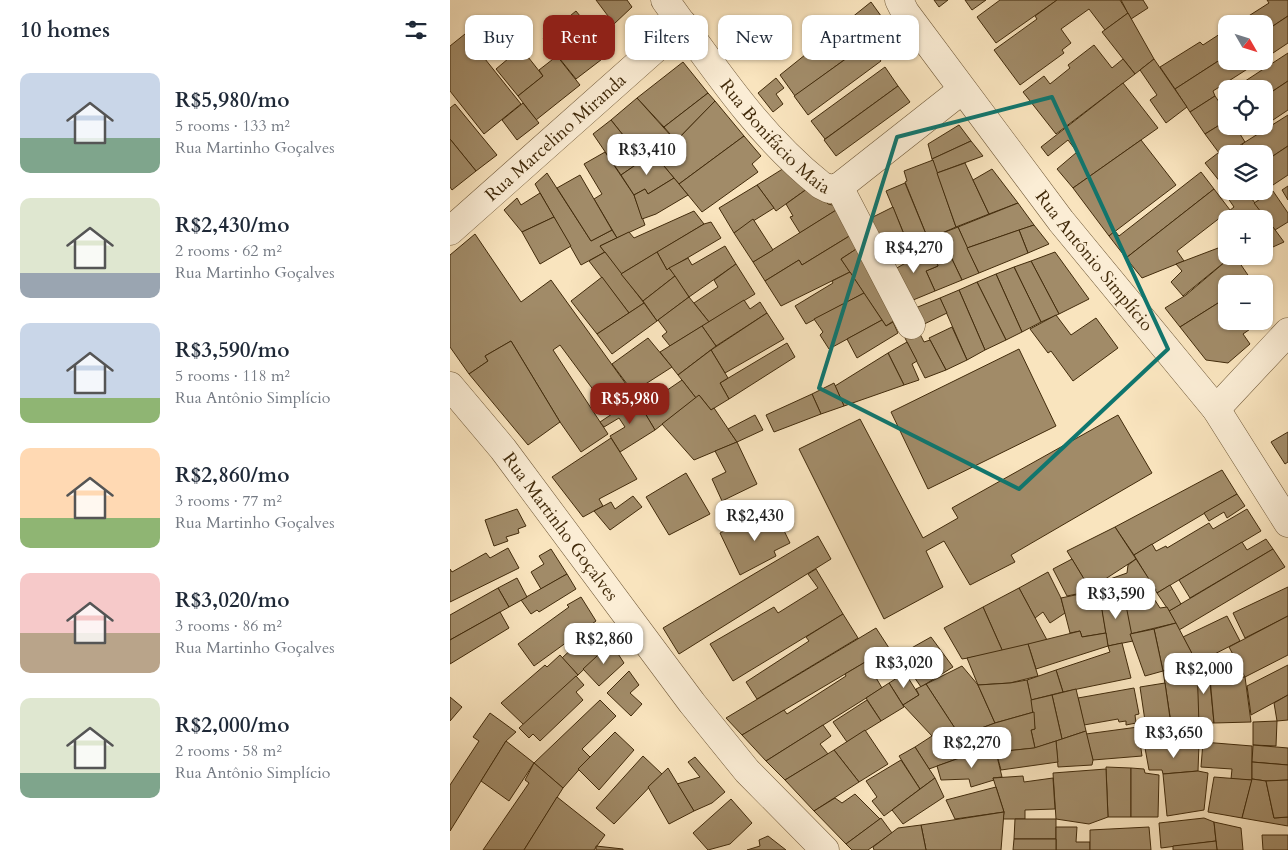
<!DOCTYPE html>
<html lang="en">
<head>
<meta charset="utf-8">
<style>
	body { margin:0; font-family:Cardo,serif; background:#f6f6f7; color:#1f2937; height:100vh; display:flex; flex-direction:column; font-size:19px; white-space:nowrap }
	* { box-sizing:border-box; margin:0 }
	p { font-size:16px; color:#747a83 }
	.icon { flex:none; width:28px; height:28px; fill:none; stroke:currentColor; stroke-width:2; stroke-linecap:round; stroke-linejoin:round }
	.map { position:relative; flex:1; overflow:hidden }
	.details { display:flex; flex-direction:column; background:#fff; width:450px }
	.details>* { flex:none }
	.top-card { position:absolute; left:15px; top:15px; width:475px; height:45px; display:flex; gap:10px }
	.needle { width:32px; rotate:129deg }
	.controls { position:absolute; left:768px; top:15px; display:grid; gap:10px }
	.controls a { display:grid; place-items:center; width:55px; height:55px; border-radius:10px; background:#fff; box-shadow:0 1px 4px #0004; font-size:25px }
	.price { position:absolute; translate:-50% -42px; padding:0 11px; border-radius:10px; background:#fff; color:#222; font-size:16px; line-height:32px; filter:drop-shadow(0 1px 2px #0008) }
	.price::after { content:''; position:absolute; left:50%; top:30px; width:15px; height:11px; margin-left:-8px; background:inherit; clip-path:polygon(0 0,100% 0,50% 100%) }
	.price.selected { background:#8f2418; color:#fff }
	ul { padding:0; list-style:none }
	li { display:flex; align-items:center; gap:15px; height:125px; padding:0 20px }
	li span { display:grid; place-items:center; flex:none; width:140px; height:100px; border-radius:10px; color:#555 }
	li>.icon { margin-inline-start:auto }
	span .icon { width:60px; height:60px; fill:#fffc; stroke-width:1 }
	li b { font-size:21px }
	h2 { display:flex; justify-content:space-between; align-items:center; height:60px; padding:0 20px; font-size:21px }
	.chip { padding:0 18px; border-radius:10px; background:#fff; box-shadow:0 1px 4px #0004; font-size:18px; line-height:45px }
	.chip.selected { background:#8f2418; color:#fff }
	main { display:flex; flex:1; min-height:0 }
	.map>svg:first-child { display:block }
	.building { fill:#a18b68; stroke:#422b0b }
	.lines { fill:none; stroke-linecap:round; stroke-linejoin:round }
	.minor-casing { stroke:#705938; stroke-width:29 }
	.minor { stroke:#fbedd5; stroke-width:28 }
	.marked { fill:none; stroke:#0f766e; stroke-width:4; stroke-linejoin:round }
	.labels { text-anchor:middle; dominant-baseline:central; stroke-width:4.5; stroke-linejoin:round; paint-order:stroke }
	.street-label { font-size:18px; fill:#422b0b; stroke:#fbedd5 }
</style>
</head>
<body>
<main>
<section class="details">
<h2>10 homes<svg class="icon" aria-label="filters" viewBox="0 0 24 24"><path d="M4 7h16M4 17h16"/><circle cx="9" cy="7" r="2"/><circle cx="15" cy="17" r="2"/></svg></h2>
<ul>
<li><span style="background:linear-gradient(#c9d6e8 65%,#7fa58c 0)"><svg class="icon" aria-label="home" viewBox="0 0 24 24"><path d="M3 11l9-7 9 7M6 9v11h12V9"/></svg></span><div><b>R$5,980/mo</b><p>5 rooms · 133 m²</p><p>Rua Martinho Goçalves</p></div></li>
<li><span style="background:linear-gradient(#dfe7d0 75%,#9aa5b1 0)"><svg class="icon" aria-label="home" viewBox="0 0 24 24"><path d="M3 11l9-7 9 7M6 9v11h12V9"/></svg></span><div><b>R$2,430/mo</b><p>2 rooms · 62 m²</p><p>Rua Martinho Goçalves</p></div></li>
<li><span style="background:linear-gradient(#c9d6e8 75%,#8fb573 0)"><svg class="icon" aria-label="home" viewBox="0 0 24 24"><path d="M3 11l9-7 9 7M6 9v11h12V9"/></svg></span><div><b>R$3,590/mo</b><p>5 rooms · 118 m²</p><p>Rua Antônio Simplício</p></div></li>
<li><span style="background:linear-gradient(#ffd9b3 70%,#8fb573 0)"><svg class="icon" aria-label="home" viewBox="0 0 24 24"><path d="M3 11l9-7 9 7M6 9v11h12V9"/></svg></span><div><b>R$2,860/mo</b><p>3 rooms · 77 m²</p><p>Rua Martinho Goçalves</p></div></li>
<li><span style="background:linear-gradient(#f6c9c9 60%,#b9a48a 0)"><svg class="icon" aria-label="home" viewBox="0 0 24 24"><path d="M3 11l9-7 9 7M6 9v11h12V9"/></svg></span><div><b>R$3,020/mo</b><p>3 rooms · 86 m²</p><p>Rua Martinho Goçalves</p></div></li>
<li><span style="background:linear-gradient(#dfe7d0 75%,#7fa58c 0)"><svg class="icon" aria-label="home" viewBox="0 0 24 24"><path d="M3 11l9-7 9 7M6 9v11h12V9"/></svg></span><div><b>R$2,000/mo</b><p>2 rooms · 58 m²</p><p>Rua Antônio Simplício</p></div></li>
</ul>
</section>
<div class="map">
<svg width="838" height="850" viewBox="0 0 838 850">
	<rect width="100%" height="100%" fill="#f9e4be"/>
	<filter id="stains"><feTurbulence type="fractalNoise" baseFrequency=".004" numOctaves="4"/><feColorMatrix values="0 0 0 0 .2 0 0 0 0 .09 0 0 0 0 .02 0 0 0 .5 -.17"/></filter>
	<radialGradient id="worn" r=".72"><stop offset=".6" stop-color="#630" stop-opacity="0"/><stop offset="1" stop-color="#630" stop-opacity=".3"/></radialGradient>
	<g class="building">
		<polygon points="146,0 177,0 182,7 164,24"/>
		<polygon points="484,0 498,0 489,7"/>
		<polygon points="515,0 536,0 522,10"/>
		<polygon points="550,0 607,0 546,43 527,17"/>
		<polygon points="607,0 670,0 678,13 655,30 639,9 611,29 621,43 612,50 614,53 570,85 544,50 587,19 585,16"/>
		<polygon points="671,0 693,0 698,8 681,19"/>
		<polygon points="817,0 838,0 838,16 814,32 814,24 786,24 819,3"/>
		<polygon points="421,2 439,27 345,96 330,75"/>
		<polygon points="126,11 160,53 126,79 93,38"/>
		<polygon points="678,13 704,59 685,74 652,32"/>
		<polygon points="838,16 838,43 814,59 814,32"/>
		<polygon points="776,30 776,56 725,89 710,67 750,42 753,45"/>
		<polygon points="15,34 71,104 34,134 0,91 0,46"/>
		<polygon points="418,43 431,61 358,115 344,96"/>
		<polygon points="644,45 662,68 673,59 685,74 606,134 573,92 594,76 600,84 620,68 618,65"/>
		<polygon points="71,48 93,76 68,96 46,69"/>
		<polygon points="838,53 838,81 814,97 814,89 783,89"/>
		<polygon points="107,56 130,85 86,120 68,96 93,76 89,70"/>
		<polygon points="776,56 776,61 810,61 763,91 765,96 740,112 725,89"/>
		<polygon points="704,59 737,107 716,123 700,100 707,95 690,70"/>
		<polygon points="233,62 258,93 214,127 187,98"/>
		<polygon points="435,67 448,86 375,139 361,121"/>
		<polygon points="326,78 334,88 326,94 333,104 323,112 308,93"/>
		<polygon points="838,81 838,110 814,126 814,97"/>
		<polygon points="673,83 708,128 623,188 607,169 627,152 618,140 598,156 591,147"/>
		<polygon points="448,86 460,102 386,156 374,140"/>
		<polygon points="258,93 265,101 226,141 214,127"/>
		<polygon points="765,96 776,112 776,121 755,134 740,112"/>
		<polygon points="187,98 222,137 193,160 161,120"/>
		<polygon points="265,101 294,136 229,184 203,153 222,137 226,141"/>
		<polygon points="73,103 89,123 67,140 52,120"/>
		<polygon points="5,104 47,155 26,171 0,139 0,108"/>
		<polygon points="838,115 838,146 814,162 814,154 798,154 792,144"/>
		<polygon points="161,120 193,160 171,175 143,134"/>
		<polygon points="776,121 776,126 785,126 795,142 772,157 755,134"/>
		<polygon points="509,125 521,141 482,159 478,144"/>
		<polygon points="294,136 311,156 302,164 308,172 252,212 229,184"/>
		<polygon points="0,139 26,171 2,190 0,187"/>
		<polygon points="691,140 726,185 659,236 623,188"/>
		<polygon points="521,141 533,156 487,173 482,159"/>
		<polygon points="838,146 838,175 820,187 814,177 814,162"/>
		<polygon points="155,152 184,195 195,225 167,238 144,199 152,194 134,164"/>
		<polygon points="203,153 224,178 198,194 195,189 184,195 171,175"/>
		<polygon points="768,153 776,164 776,179 771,183 755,163"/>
		<polygon points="483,160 506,227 478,239 455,182 457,181 454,171"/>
		<polygon points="515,163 539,214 506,227 487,173"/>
		<polygon points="339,165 361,186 326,211 307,185"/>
		<polygon points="542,169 568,203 539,214 523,180"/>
		<polygon points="751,172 764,189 676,258 659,236 665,231 669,236"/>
		<polygon points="97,173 141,241 162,230 167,238 150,246 155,252 131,265 85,184"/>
		<polygon points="130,175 162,230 141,241 107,188"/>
		<polygon points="224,178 238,195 206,214 192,219 184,195 195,189 198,194"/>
		<polygon points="776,179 776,191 796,191 823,227 814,230 814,219 784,219 779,211 784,207 769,185"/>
		<polygon points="455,183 478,239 459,246 436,191"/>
		<polygon points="307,185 324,208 284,233 269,208"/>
		<polygon points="361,186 378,204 391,207 350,233 340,217 343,216 336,204"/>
		<polygon points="838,186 838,200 832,190"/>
		<polygon points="764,189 780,210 727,251 734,261 692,278 676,258"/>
		<polygon points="796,191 811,191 812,193 802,200"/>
		<polygon points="823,191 838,213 838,222 825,230 804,203"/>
		<polygon points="90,193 104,217 72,232 54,210 67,198 71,205"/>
		<polygon points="568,203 584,225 517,248 508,227"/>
		<polygon points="391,207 406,232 352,265 349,260 315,281 303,262"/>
		<polygon points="443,207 461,252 440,262 419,219"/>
		<polygon points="244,211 254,224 171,274 150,246 179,232 184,238"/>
		<polygon points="104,217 121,246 90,264 72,232"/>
		<polygon points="303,219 323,250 303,262 284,233"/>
		<polygon points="261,222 271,238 217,270 207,252 254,224"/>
		<polygon points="584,225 599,244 578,253 569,230"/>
		<polygon points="508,227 529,273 512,280 490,234"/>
		<polygon points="823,227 834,242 814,251 814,230"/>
		<polygon points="569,230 578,253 529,273 517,248"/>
		<polygon points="406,232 414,244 391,259 400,272 331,306 315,281 349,260 352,265"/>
		<polygon points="25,234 71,302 101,280 186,398 162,415 110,345 103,350 158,434 131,452 110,422 61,341 35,356 38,361 19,374 0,347 0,255"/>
		<polygon points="490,234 512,280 485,291 476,271 488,266 476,239"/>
		<polygon points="476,239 488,266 476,271 485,291 451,305 436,274 461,260 459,246"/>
		<polygon points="414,244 451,316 436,326 391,259"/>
		<polygon points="776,245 776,256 782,256 733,296 721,282 732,271 726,264"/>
		<polygon points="275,246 286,264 239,297 219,268 238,258 242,265"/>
		<polygon points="155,252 194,303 179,313 139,261"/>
		<polygon points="207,252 217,270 219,268 225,276 193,301 171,274"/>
		<polygon points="605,252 639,299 609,314 581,261"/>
		<polygon points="782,256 785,256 802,281 798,284 776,284 776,298 730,327 715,308 736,295"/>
		<polygon points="785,256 803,256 789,262"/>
		<polygon points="581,261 609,314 591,322 564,267"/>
		<polygon points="286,264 305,294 259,322 244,303 268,287 264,280"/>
		<polygon points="564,267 591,322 572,332 546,274"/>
		<polygon points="400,272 414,293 356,324 345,306 383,283 382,281"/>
		<polygon points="546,274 572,332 556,340 527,282"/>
		<polygon points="225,276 239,297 207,321 193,301"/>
		<polygon points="152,277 179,313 147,334 121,301"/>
		<polygon points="527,282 556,340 535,350 509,290"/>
		<polygon points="509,290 535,350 517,360 490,298"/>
		<polygon points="414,293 432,320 379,349 370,335 373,332 364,319"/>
		<polygon points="239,297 259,322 220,346 212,336 217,332 208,320"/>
		<polygon points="490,298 497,313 466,328 458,311"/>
		<polygon points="776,298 776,321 804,321 806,325 793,334 800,344 778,363 756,360 730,327"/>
		<polygon points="294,300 300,309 310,302 317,313 266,346 252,326"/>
		<polygon points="194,303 207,321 162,354 147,334"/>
		<polygon points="317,313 334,339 275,373 261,350"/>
		<polygon points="606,315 621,335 646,318 668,348 623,381 601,351 598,353 580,329"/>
		<polygon points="432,320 436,326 443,322 448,333 407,358 397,339"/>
		<polygon points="252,326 266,346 228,375 210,352"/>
		<polygon points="502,327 517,360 496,370 479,338"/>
		<polygon points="467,328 474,342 480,340 496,370 475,378 455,338 456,333"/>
		<polygon points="198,338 222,367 183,392 162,364"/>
		<polygon points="61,341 110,422 78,445 19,374 38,361 35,356"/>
		<polygon points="457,342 467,361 462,364 469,380 454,385 438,353"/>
		<polygon points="337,343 345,357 279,399 270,383"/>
		<polygon points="569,349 606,426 478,489 441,412"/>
		<polygon points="261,350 278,378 270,383 279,399 261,410 249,395 246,398 228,375"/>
		<polygon points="438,353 454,385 394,406 385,386"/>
		<polygon points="232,380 246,398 205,430 185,397 201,387 207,397"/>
		<polygon points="384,383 394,406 371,414 362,394"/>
		<polygon points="362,394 371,414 324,432 316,415"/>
		<polygon points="249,395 261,410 264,408 287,442 244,460 212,424"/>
		<polygon points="186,398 205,430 170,452 160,436 175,427 169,418 154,427 150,422"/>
		<polygon points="305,415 313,430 287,442 278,429"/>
		<polygon points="668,415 702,473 561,555 565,562 520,585 494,541 476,551 493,587 434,619 349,449 410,419 473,538 508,518 502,508"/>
		<polygon points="838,432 838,462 835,464 821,442"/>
		<polygon points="161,438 187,479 149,499 153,506 133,517 102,477"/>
		<polygon points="287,442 307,484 272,501 262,479 276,472 265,451"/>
		<polygon points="772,470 787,494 684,555 665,527"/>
		<polygon points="236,473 260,514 219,535 196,497"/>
		<polygon points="787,494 795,506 777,518 774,512 759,521 754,513"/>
		<polygon points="183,496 192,507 160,530 144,511 161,502 165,509"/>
		<polygon points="67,509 76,526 68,529 69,533 56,537 58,541 44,546 35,520"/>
		<polygon points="797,509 811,531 707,593 684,555 702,544 706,551 716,546 717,548 759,523 763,529"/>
		<polygon points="324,510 340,543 324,551 326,556 290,575 270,533 285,525 287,528"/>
		<polygon points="665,527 686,559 640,589 617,551"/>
		<polygon points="368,536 381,559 229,654 213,628"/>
		<polygon points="816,539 823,549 740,598 729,580 792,542 797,550"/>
		<polygon points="58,548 69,568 0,602 0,569 2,572 36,553 40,558"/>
		<polygon points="101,549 117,574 91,589 81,572 94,564 89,556"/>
		<polygon points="823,549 835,567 729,630 719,611"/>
		<polygon points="622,559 640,589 641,591 617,596 603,569"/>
		<polygon points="686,559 706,590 650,598 646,584 677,573 678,565"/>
		<polygon points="366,569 393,614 283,681 260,644 324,607 328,613 368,588 358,574"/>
		<polygon points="598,572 611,598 615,613 600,623 593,612 585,618 569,588"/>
		<polygon points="117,574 126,589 89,612 87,610 81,614 71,600"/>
		<polygon points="67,578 77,597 59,607 48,588"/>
		<polygon points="720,585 731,604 719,611 707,593"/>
		<polygon points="838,587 838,616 795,638 783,613"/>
		<polygon points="48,588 59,607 0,640 0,615"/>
		<polygon points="569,588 597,640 553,652 533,607"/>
		<polygon points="649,590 656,633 632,637 630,631 620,633 611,598"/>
		<polygon points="699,591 710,608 717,607 726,623 680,634 674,595"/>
		<polygon points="674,595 683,641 658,646 650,598"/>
		<polygon points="131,597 146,621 84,666 68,644 119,607 117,605"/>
		<polygon points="533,607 553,652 512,659 494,628"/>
		<polygon points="50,612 59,628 0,664 0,640"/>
		<polygon points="393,614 408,638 307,699 296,682 359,641 356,637"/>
		<polygon points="777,616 790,641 747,663 733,637"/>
		<polygon points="838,616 838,655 795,677 779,647"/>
		<polygon points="726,623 747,663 713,671 704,629"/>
		<polygon points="151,628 161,643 128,675 112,658 129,642 132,645"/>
		<polygon points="426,628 439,648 292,735 276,718"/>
		<polygon points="704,629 713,671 695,676 680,634"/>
		<polygon points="630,631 632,637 656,633 658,646 586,669 578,644"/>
		<polygon points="481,637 503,667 471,687 449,655"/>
		<polygon points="161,643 174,663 149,686 133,669"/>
		<polygon points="672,643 681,678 613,692 606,670 660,652 658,646"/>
		<polygon points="578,644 588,676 560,683 528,685 517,658"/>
		<polygon points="439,648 448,662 425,676 432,688 316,761 292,735 334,710 337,714 396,676 395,674"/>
		<polygon points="110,655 128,675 74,725 51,703 95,665 97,667"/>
		<polygon points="758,662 764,723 748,724 747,663"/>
		<polygon points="747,663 749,725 722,729 713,671"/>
		<polygon points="838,665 838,695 801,715 797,686"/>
		<polygon points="512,666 528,685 545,723 510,736 476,684"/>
		<polygon points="606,670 613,692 581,700 577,680"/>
		<polygon points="179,671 189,685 180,693 192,704 181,716 157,693"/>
		<polygon points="455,673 469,695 453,705 439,683"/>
		<polygon points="126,676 134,685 126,692 133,700 90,741 83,734 79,738 69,728"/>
		<polygon points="795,677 801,722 764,723 760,678"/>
		<polygon points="577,680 584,712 545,723 528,685 560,683"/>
		<polygon points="439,683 454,707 431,721 416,698"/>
		<polygon points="715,683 720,718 695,721 690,687"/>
		<polygon points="476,684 510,736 518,755 479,769 465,747 482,736 453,705 469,695 466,689"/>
		<polygon points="684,688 689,714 685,715 686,723 676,725 676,721 669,722 668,719 634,725 628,698"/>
		<polygon points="626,689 636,731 612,739 602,695"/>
		<polygon points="602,695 612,739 585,748 581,730 585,729 581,700"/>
		<polygon points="838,695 838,720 827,721 824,703"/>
		<polygon points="0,697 12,707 0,721"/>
		<polygon points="150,700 166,716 132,749 140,757 113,788 84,763"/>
		<polygon points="417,700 431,721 397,742 383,722"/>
		<polygon points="584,712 585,729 581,730 585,748 518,755 510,736 545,723"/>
		<polygon points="40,713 66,732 56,741 0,831 0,785 29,741 23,737"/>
		<polygon points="720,718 722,729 749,725 749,744 695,748 693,722"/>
		<polygon points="827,721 826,746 803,745 803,722"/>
		<polygon points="373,725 381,736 370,744 378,754 335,780 316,761"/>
		<polygon points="688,727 692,756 643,760 636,734"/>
		<polygon points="415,730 438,764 409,782 384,750"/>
		<polygon points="636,731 643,760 642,765 608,767 606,741"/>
		<polygon points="165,732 184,750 149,790 128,769"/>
		<polygon points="56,741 84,763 59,801 31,781"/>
		<polygon points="606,741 608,762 551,770 546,752 584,748"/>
		<polygon points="753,742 802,746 802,780 781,779 782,769 751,767"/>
		<polygon points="749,744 748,771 713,774 712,770 699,770 695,748"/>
		<polygon points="803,745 838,748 838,765 802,762"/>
		<polygon points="465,747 485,778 470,789 449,756"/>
		<polygon points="384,750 409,782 364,811 335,780"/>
		<polygon points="546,752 552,777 543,778 544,780 521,787 519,779 491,780 487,766 518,755"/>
		<polygon points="193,756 212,774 164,824 146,808"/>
		<polygon points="245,757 275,792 262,803 244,811 227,784 250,777 238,762"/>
		<polygon points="451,760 470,789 434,816 422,801 427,797 416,781"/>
		<polygon points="802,762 838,765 838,780 816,781 802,779"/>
		<polygon points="84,763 113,788 74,850 33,850 79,783 75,780"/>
		<polygon points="656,767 681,768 681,817 658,817"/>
		<polygon points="218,768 244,811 219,824 198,787"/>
		<polygon points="681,768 694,769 695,773 709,775 708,817 681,817"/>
		<polygon points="656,769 658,817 639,824 606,819 603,773"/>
		<polygon points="748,771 758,773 754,810 717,816 713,774"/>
		<polygon points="573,776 574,782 603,778 605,809 575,810 575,819 553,819 554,812 543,778"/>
		<polygon points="764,777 802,780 792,818 758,812"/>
		<polygon points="485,778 494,797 453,824 442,810"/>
		<polygon points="802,779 816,781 824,818 838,817 838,826 792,818"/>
		<polygon points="838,780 838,817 824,818 816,781"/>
		<polygon points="546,787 554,812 505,819 496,800"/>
		<polygon points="405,794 430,819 396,844 364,811 385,798 392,803"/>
		<polygon points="107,797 155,835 144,850 74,850"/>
		<polygon points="281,799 302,823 280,844 258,850 243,833"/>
		<polygon points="554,812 551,850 476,850 471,825"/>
		<polygon points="431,818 442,833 418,850 402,850 396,844"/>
		<polygon points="754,818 764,822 766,841 711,848 709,823"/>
		<polygon points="565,819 606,819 606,839 564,839"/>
		<polygon points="764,822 791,828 793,850 767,850"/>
		<polygon points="471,825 476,850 424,850 423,847 448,828"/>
		<polygon points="606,827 627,827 626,842 640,842 640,850 606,850"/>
		<polygon points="699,827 701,850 640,850 640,830"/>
		<polygon points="812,835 838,835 838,850 813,850"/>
		<polygon points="318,836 336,850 297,850 310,846 309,840"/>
		<polygon points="564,839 606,839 606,850 563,850"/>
		<polygon points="766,841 767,850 723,850 723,846"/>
		<polygon points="146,846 173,849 173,850 146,850"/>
	</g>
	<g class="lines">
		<defs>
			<g id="minor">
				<path id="s1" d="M215 0C263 66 307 134 371 185L379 189 389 187 461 325"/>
				<path id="s2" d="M449 0 455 12 611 221 766 409 838 523"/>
				<polyline points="389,187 512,90"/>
				<path id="s3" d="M0 231 233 24"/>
				<path id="s4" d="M0 386 53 449 242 703 297 771 375 850"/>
				<polyline points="766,409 838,332"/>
			</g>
		</defs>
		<use href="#minor" class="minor-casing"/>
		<use href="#minor" class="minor"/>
	</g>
	<path class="marked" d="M602 97 718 349 569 489 369 388 447 137Z"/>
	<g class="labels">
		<g class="street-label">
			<text stroke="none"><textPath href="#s1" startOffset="176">Rua Bonifácio Maia</textPath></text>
			<text stroke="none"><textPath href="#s3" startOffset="141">Rua Marcelino Miranda</textPath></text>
			<text stroke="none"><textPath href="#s2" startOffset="326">Rua Antônio Simplício</textPath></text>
			<text stroke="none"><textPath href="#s4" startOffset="179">Rua Martinho Goçalves</textPath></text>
		</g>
	</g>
	<rect width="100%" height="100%" filter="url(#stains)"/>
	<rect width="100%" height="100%" fill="url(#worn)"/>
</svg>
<div class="controls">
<a><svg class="needle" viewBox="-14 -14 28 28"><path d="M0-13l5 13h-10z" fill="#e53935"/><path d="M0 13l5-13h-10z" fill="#747a83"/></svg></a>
<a><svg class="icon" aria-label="locate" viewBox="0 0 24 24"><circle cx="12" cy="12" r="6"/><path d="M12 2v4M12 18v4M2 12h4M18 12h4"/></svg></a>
<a><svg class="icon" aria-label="layers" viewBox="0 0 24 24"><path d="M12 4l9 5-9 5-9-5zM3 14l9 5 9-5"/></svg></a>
<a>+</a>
<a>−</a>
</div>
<b class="price" style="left:197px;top:176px">R$3,410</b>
<b class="price" style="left:464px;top:274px">R$4,270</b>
<b class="price selected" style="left:180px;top:425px">R$5,980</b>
<b class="price" style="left:305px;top:542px">R$2,430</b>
<b class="price" style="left:666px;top:620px">R$3,590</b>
<b class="price" style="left:154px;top:665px">R$2,860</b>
<b class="price" style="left:454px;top:689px">R$3,020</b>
<b class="price" style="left:754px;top:695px">R$2,000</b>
<b class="price" style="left:724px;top:759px">R$3,650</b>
<b class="price" style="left:522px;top:769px">R$2,270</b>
<div class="top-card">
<a class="chip">Buy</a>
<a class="chip selected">Rent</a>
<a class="chip">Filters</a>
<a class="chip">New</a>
<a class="chip">Apartment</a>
</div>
</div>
</main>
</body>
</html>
